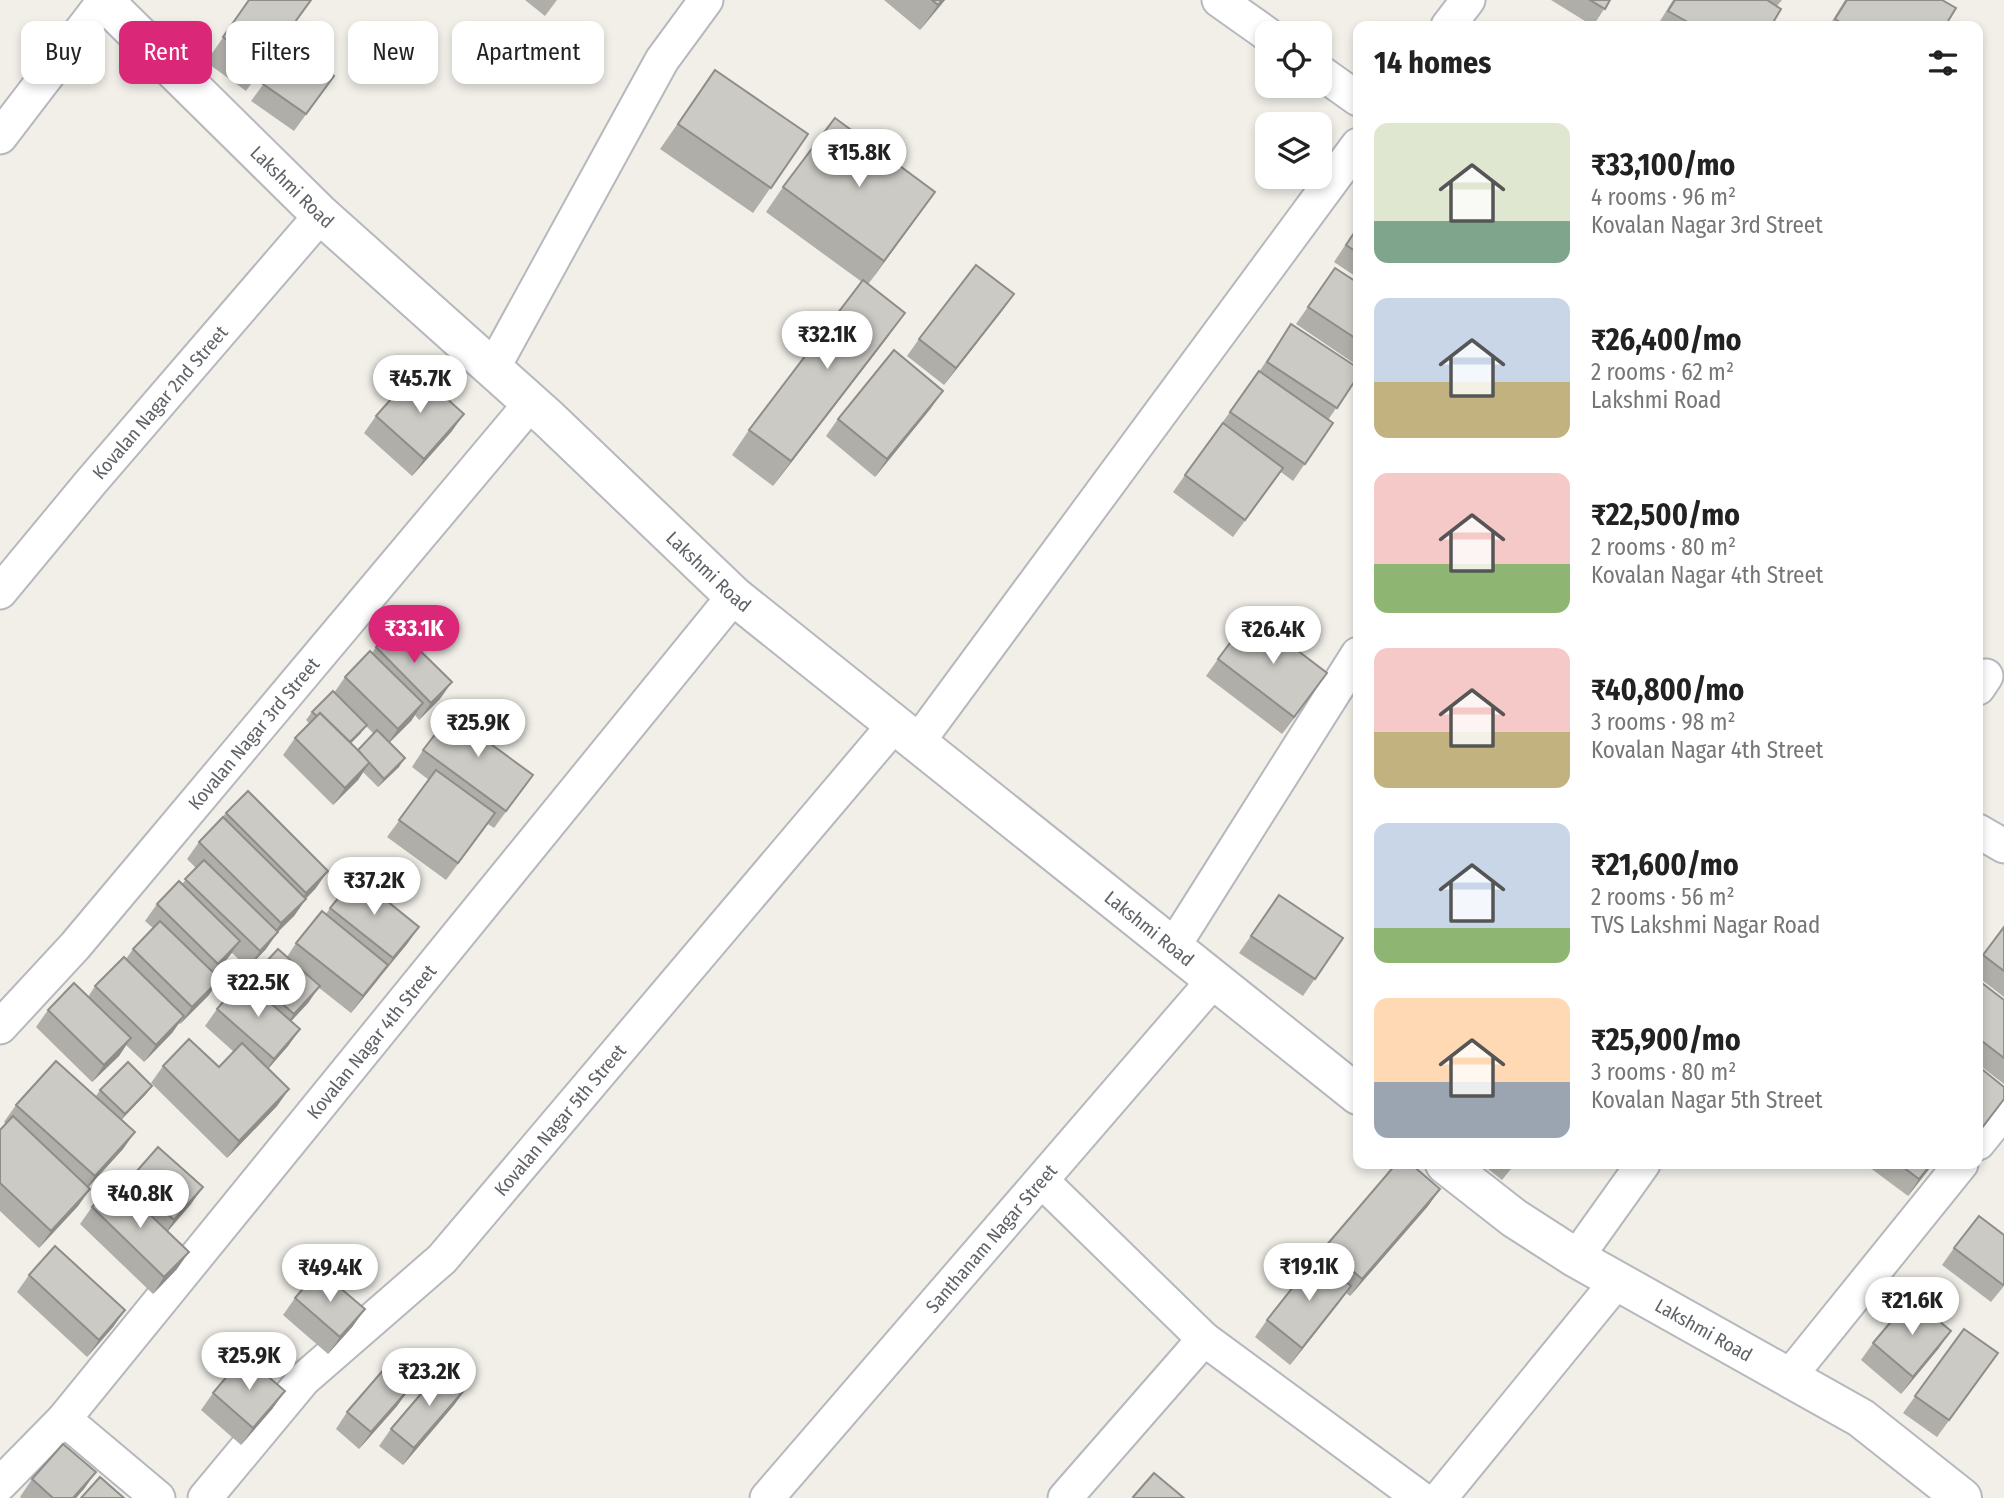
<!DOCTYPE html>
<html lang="en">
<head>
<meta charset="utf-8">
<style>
	body { margin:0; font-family:"Fira Sans Condensed",sans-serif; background:#f6f6f6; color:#222; height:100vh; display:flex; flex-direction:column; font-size:26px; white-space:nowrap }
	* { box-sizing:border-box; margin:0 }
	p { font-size:23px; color:#767676 }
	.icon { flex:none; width:38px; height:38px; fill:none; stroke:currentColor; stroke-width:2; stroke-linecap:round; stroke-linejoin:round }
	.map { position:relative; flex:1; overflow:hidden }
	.side { position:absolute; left:1353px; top:21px; width:630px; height:1148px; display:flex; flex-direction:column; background:#fff; border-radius:14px; box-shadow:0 4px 10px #0003 }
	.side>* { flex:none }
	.guide { position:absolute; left:21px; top:21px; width:665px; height:63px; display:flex; gap:14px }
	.controls { position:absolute; left:1255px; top:21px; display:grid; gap:14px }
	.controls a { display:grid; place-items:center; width:77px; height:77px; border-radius:14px; background:#fff; box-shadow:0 4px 10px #0003; font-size:35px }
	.price { position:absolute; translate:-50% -60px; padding:0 16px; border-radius:24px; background:#fff; color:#222; font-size:23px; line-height:46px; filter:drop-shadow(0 2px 4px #0008) }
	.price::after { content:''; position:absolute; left:50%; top:42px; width:21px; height:16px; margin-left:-10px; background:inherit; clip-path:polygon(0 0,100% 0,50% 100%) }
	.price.selected { background:#db2777; color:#fff }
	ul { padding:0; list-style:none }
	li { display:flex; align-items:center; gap:21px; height:175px; padding:0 21px }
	li span { display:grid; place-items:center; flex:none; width:196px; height:140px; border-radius:14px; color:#555 }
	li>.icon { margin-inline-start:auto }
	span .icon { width:84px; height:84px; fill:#fffc; stroke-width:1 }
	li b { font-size:30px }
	h2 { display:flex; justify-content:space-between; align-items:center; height:84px; padding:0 21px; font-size:30px }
	.tag { padding:0 24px; border-radius:14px; background:#fff; box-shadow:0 4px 10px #0003; font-size:24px; line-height:63px }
	.tag.selected { background:#db2777; color:#fff }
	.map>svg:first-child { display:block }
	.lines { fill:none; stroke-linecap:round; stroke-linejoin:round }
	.minor-casing { stroke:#b5b8bc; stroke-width:37 }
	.tertiary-casing { stroke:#b5b8bc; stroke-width:42 }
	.minor { stroke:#fff; stroke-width:33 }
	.tertiary { stroke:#fff; stroke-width:38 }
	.wall { fill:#afaea9; fill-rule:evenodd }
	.shaded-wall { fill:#8f8d8a }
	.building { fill:#cccac5; stroke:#8f8d8a; stroke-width:2 }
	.labels { text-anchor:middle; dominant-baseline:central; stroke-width:6; stroke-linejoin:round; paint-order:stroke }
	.street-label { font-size:19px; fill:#5f6368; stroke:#fff }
</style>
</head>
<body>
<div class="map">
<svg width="2004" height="1498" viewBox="0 0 2004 1498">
	<rect width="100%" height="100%" fill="#f1efe8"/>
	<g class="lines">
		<defs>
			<g id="minor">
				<polyline points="1219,0 1267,34"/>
				<polyline points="1448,26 1468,0"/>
				<polyline points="1320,72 1358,99"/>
				<polyline points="0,137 104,1"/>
				<polyline points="493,368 662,60 706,0"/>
				<path id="s1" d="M0 592 91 482 321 215"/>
				<polyline points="1978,688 1986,676"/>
				<polyline points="917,743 1358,145"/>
				<polyline points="1978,831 2004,846"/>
				<polyline points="1173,947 1358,654"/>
				<path id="s2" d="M0 1027 75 946 531 403"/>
				<polyline points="1978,1143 2004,1111"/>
				<polyline points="1042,1181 1204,1339 1065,1498"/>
				<polyline points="1576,1258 1643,1164"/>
				<polyline points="1204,1339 1420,1498"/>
				<polyline points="1789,1377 1961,1164"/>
				<polyline points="64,1419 158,1498"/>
				<path id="s3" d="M0 1484 64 1419 734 596"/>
				<path id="s4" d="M205 1498 304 1379 442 1259 895 724"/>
				<path id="s5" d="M767 1498 1214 980"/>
				<polyline points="1440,1498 1618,1280"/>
			</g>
			<g id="tertiary">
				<path id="s6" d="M103 0 321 215 548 418 734 596 1358 1095"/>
				<path id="s7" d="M1445 1164 1514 1218 1576 1258 1861 1418 1962 1498"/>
			</g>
		</defs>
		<use href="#minor" class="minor-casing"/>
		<use href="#tertiary" class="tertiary-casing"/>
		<use href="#minor" class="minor"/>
		<use href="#tertiary" class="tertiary"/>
	</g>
	<g class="wall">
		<polygon points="249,0 311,0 246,91 206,62"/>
		<polygon points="525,0 557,0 545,16"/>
		<polygon points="884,0 945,0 920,30"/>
		<polygon points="1551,0 1610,0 1593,26"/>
		<polygon points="1673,0 1782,0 1777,6 1771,26 1657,26"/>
		<polygon points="1845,0 1942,0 1945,26 1829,26"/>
		<polygon points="292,45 334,76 294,131 251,101"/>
		<polygon points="715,70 808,134 753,213 660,149"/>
		<polygon points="783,187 935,192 868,284 887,338 773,486 732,455 749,430 862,282 766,212"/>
		<polygon points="1358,226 1358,278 1334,262"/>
		<polygon points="1335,268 1358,283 1358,366 1296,324"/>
		<polygon points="1014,294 944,385 907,356 919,339"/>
		<polygon points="1291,324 1358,376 1328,420 1333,423 1293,481 1281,472 1233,537 1173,492 1259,371 1259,372"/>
		<polygon points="931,408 875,477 826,436 838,419"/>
		<polygon points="376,416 452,431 412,476 364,433"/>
		<path d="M376 647 440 699 419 720 415 715 411 721 389 743 399 767 378 787 363 772 358 780 333 805 283 755 295 738 309 723 306 720 312 712 334 693 345 677 372 653ZM366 726 374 734 358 750 351 743 360 734Z"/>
		<polygon points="1218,659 1327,673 1282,734 1206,676"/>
		<polygon points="455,718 492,728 484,739 533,775 494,828 488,824 446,880 387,837 429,780 412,767 423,750"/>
		<polygon points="226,813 316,888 306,899 294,916 277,932 266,949 248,968 232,953 214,973 220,979 208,996 180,1024 179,1023 172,1033 144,1062 126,1045 119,1056 92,1082 36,1027 48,1010 88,997 95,986 126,959 133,949 153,928 145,921 157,904 182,884 196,868 187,859 199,842"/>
		<polygon points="1279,895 1343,938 1303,996 1239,953"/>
		<polygon points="330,908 419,927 407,944 351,1013 318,987 308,1003 291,1021 300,1029 288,1046 268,1068 289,1089 277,1106 227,1158 151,1083 163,1066 219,1067 234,1052 205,1026 217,1009 248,983 252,977 287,957 296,943 326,914"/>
		<polygon points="2004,927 2004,997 1978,977 1978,962"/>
		<polygon points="1978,980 2004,1000 2004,1084 1978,1064"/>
		<polygon points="152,1086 146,1094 122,1119 135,1132 123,1149 88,1187 90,1189 78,1206 39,1248 0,1211 0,1130 6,1124 4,1122 16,1105 96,1096 100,1090"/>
		<polygon points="1482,1164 1515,1164 1502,1180"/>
		<polygon points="1865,1164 1933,1164 1908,1196"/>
		<polygon points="129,1180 191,1204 167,1231 177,1269 153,1294 80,1224 92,1207 123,1188"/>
		<polygon points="1440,1189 1428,1206 1350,1296 1346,1293 1290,1365 1255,1337 1267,1320 1325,1247"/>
		<polygon points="1954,1248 2004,1286 1991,1302 1942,1265"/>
		<polygon points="29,1275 125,1310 113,1327 87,1357 17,1292"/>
		<polygon points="295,1298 353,1326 328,1354 283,1315"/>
		<polygon points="1964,1329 1998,1353 1937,1437 1903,1413"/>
		<polygon points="1873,1343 1939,1348 1901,1394 1861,1360"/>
		<polygon points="466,1388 454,1405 403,1465 379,1446 391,1429"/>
		<polygon points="409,1389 397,1406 359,1449 336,1429 347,1412"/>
		<polygon points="213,1393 273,1408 241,1445 201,1410"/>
		<polygon points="96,1472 76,1498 21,1498 20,1497 32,1479"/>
	</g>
	<g class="shaded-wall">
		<polygon points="942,0 945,0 920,30 938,5"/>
		<polygon points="935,192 918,216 867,286 884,261"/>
		<polygon points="1014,294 1002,311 944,385 956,368"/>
		<polygon points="905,313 887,338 773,486 791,461"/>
		<polygon points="943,391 931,408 875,477 887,459"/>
		<polygon points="464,414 452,431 412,476 424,459"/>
		<polygon points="1327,673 1315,690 1282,734 1294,717"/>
		<polygon points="452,682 440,699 419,720 431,703"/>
		<polygon points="423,703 411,721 386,746 398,729"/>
		<polygon points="367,725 360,734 340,754 346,745"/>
		<polygon points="405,758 399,767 378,787 384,779"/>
		<polygon points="370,762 358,780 333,805 345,788"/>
		<polygon points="328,871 316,888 304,900 306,899 294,916 269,941 281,923 295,910 306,893"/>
		<polygon points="419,927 407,944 381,975 393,958"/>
		<polygon points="278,932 266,949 248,968 260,951"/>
		<polygon points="240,941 228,958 206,981 218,964"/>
		<polygon points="388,965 376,982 351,1013 363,996"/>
		<polygon points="220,979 208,996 180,1024 192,1007"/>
		<polygon points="320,986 308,1003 282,1031 294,1014"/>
		<polygon points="184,1016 172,1033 144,1062 156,1045"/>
		<polygon points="300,1029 288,1046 262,1076 274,1059"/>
		<polygon points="131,1038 119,1056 92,1082 104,1065"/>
		<polygon points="152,1086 146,1094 119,1122 125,1114"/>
		<polygon points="289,1089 277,1106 227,1158 239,1141"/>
		<polygon points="2004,1099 1998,1108 1978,1134 1978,1133"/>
		<polygon points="135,1132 123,1149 83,1193 95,1176"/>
		<polygon points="1931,1164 1933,1164 1908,1196 1919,1179"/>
		<polygon points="203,1187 191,1204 163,1237 174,1220"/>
		<polygon points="90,1189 78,1206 39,1248 51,1231"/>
		<polygon points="1440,1189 1428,1206 1350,1296 1362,1279"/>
		<polygon points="189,1252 177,1269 153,1294 164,1277"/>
		<polygon points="1351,1286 1339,1303 1290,1365 1302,1348"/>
		<polygon points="365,1309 353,1326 328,1354 340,1337"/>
		<polygon points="125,1310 113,1327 87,1357 99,1340"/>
		<polygon points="1951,1331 1939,1348 1901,1394 1913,1377"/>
		<polygon points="466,1388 454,1405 403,1465 414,1448"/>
		<polygon points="409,1389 397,1406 359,1449 371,1432"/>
		<polygon points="285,1391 273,1408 241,1445 253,1428"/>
		<polygon points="96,1472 84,1489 76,1498 73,1498"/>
	</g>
	<g class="building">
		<polygon points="249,0 311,0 263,66 223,37"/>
		<polygon points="932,0 942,0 938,5"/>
		<polygon points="1590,0 1610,0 1605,9"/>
		<polygon points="1675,0 1767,0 1781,9 1771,26 1695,26 1668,11"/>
		<polygon points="1847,0 1942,0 1956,8 1945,26 1846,26 1835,19"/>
		<polygon points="292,45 334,76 306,114 263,84"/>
		<polygon points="715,70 808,134 771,188 678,124"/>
		<polygon points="835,118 935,192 884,261 783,187"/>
		<polygon points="1358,227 1358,253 1346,245"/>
		<polygon points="976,265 1014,294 956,368 919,339"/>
		<polygon points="1335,268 1358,283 1358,340 1308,307"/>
		<polygon points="863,280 905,313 791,461 749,430"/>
		<polygon points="1291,324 1358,368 1358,376 1337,408 1267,362"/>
		<polygon points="894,350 943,391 887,459 838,419"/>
		<polygon points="416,371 464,414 424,459 376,416"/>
		<polygon points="1259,371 1333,423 1305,464 1230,412"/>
		<polygon points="1223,423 1283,468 1245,520 1185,475"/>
		<polygon points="1251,615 1327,673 1294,717 1218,659"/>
		<polygon points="396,627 452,682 431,703 376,647"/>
		<polygon points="370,651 423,703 398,729 345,677"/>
		<polygon points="333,691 367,725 350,742 320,713 317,716 312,712"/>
		<polygon points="464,707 492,728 484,739 533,775 506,811 423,750 451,714 455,718"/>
		<polygon points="320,713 370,762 345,788 295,738"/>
		<polygon points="377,730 405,758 384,779 358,750"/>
		<polygon points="436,770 495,813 458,863 399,820"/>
		<polygon points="248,791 328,871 306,893 226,813"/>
		<polygon points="223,817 306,899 281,923 199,842"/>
		<polygon points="204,860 278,932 260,951 185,879"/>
		<polygon points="356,876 419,927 393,958 330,908"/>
		<polygon points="179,881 240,941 218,964 157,904"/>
		<polygon points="1279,895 1343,938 1315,979 1251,936"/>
		<polygon points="322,911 388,965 363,996 296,943"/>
		<polygon points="160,921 220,979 192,1007 133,949"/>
		<polygon points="2004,927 2004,971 1983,955"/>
		<polygon points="278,949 320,986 294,1014 252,977"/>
		<polygon points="124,957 184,1016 156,1045 95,986"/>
		<polygon points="243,979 300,1029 274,1059 217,1009"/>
		<polygon points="1978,980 2004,1000 2004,1058 1978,1038"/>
		<polygon points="74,983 131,1038 104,1065 48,1010"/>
		<polygon points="189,1039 219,1067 242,1043 289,1089 239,1141 163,1066"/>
		<polygon points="56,1061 135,1132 95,1176 16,1105"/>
		<polygon points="128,1062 152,1086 125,1114 100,1090"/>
		<polygon points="1978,1066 2004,1087 2004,1099 1978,1133"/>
		<polygon points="13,1116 90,1189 51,1231 0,1183 0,1130"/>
		<polygon points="158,1147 203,1187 174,1220 129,1180"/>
		<polygon points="1396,1164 1411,1164 1440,1189 1362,1279 1325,1247"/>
		<polygon points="1899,1164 1931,1164 1919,1179"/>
		<polygon points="116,1182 189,1252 164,1277 92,1207"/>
		<polygon points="1979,1216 2004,1235 2004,1284 2003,1285 1954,1248"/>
		<polygon points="55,1246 125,1310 99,1340 29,1275"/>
		<polygon points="1316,1258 1351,1286 1302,1348 1267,1320"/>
		<polygon points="319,1270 365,1309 340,1337 295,1298"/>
		<polygon points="1911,1298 1951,1331 1913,1377 1873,1343"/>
		<polygon points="1964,1329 1998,1353 1949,1420 1915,1396"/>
		<polygon points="244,1356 285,1391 253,1428 213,1393"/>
		<polygon points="385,1368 409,1389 371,1432 347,1412"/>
		<polygon points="443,1368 466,1388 414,1448 391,1429"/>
		<polygon points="63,1444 96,1472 73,1498 53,1498 32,1479"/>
		<polygon points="1154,1473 1184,1498 1135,1498 1133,1497"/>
		<polygon points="100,1477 124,1498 81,1498"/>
	</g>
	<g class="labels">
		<g class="street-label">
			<text stroke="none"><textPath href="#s6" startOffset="266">Lakshmi Road</textPath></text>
			<text stroke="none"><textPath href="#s1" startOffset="248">Kovalan Nagar 2nd Street</textPath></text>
			<text stroke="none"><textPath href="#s6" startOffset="833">Lakshmi Road</textPath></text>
			<text stroke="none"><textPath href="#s2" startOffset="388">Kovalan Nagar 3rd Street</textPath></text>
			<text stroke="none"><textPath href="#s6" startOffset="1400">Lakshmi Road</textPath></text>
			<text stroke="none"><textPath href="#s3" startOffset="578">Kovalan Nagar 4th Street</textPath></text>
			<text stroke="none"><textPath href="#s4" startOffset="520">Kovalan Nagar 5th Street</textPath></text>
			<text stroke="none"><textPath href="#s5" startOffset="343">Santhanam Nagar Street</textPath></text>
			<text stroke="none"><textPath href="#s7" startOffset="308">Lakshmi Road</textPath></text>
		</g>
	</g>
</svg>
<div class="controls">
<a><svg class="icon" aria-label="locate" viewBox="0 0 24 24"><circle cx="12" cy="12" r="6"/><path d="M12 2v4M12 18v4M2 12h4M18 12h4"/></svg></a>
<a><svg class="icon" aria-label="layers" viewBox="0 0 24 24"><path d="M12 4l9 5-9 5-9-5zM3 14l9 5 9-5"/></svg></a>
</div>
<b class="price" style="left:859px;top:189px">₹15.8K</b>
<b class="price" style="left:827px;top:371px">₹32.1K</b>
<b class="price" style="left:420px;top:415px">₹45.7K</b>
<b class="price selected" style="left:414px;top:665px">₹33.1K</b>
<b class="price" style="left:1273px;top:666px">₹26.4K</b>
<b class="price" style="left:478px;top:759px">₹25.9K</b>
<b class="price" style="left:374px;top:917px">₹37.2K</b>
<b class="price" style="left:258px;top:1019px">₹22.5K</b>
<b class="price" style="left:140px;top:1230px">₹40.8K</b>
<b class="price" style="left:1309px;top:1303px">₹19.1K</b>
<b class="price" style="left:330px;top:1304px">₹49.4K</b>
<b class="price" style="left:1912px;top:1337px">₹21.6K</b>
<b class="price" style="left:249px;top:1392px">₹25.9K</b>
<b class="price" style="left:429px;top:1408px">₹23.2K</b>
<div class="guide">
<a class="tag">Buy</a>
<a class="tag selected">Rent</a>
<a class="tag">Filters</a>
<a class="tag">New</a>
<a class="tag">Apartment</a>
</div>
<section class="side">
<h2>14 homes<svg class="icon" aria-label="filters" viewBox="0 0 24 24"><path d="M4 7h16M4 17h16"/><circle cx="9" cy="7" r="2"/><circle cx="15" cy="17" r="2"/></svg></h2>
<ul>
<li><span style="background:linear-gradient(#dfe7d0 70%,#7fa58c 0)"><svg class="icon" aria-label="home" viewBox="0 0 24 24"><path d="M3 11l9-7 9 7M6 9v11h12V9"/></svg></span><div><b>₹33,100/mo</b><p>4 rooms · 96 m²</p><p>Kovalan Nagar 3rd Street</p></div></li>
<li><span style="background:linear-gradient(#c9d6e8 60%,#c2b280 0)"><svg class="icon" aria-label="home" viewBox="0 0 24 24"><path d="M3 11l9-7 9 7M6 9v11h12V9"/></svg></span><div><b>₹26,400/mo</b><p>2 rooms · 62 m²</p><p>Lakshmi Road</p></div></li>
<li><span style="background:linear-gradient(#f6c9c9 65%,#8fb573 0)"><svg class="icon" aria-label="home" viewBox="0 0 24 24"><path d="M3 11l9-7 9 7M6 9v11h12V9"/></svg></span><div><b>₹22,500/mo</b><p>2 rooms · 80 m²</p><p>Kovalan Nagar 4th Street</p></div></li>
<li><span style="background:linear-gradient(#f6c9c9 60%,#c2b280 0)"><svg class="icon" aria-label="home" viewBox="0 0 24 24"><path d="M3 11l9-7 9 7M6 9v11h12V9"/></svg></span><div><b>₹40,800/mo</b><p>3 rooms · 98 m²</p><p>Kovalan Nagar 4th Street</p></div></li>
<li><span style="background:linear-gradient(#c9d6e8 75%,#8fb573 0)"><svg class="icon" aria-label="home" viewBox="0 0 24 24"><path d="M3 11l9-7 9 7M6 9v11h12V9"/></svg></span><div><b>₹21,600/mo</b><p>2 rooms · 56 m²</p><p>TVS Lakshmi Nagar Road</p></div></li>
<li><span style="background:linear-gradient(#ffd9b3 60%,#9aa5b1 0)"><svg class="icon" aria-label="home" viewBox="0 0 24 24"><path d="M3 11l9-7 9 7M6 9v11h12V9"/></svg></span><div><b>₹25,900/mo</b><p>3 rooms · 80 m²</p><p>Kovalan Nagar 5th Street</p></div></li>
</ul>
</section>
</div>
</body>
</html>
